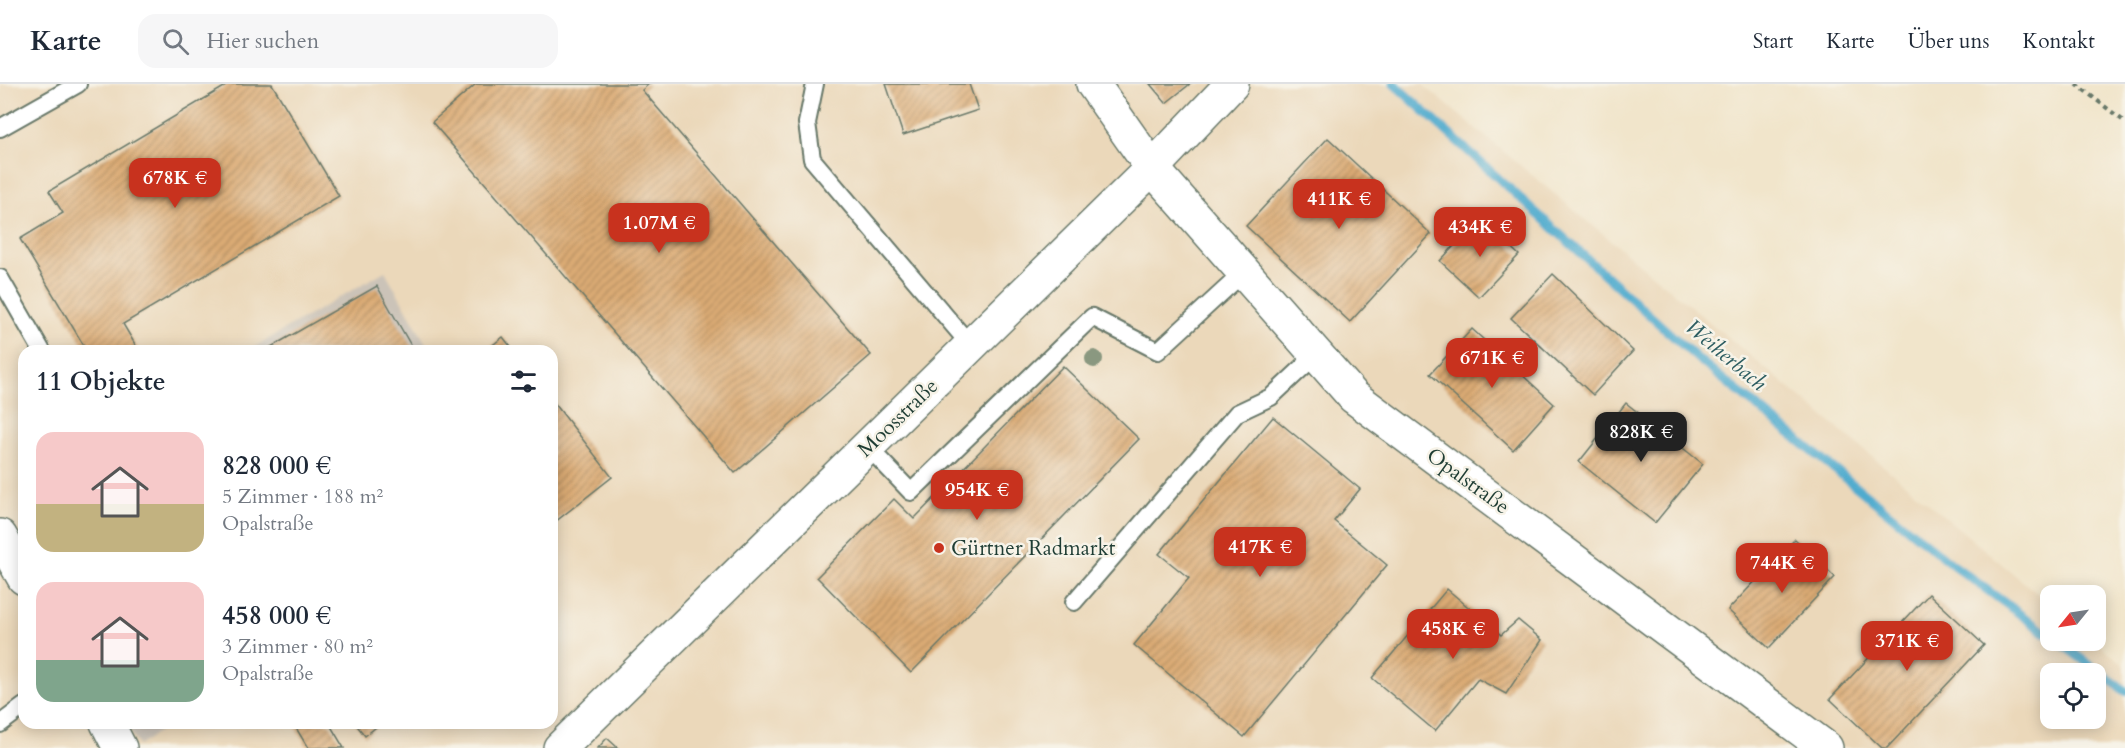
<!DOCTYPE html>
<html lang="de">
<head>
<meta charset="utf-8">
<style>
	body { margin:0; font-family:Cardo,serif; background:#f6f6f7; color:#1f2937; height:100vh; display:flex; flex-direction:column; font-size:22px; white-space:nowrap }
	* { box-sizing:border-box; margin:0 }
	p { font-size:20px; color:#747a83 }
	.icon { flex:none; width:33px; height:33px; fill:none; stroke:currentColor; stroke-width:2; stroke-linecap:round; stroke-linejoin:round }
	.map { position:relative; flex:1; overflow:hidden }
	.drawer { position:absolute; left:18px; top:261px; width:540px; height:384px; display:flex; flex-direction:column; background:#fff; border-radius:18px; box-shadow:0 3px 15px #0003 }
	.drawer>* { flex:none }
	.needle { width:39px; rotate:240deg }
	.fabs { position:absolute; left:2040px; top:501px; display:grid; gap:12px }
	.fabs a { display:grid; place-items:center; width:66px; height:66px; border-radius:12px; background:#fff; box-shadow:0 3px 15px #0003; font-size:30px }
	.price { position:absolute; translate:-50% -51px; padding:0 14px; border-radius:12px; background:#c8321e; color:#fff; font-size:20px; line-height:39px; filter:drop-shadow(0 2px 3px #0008) }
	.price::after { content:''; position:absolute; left:50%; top:36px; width:18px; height:14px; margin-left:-9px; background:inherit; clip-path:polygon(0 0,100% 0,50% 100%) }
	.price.current { background:#222; color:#fff }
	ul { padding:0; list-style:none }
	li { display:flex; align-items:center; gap:18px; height:150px; padding:0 18px }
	li span { display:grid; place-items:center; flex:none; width:168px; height:120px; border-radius:18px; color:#555 }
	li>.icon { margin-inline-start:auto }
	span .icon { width:72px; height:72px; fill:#fffc; stroke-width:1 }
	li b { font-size:26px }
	h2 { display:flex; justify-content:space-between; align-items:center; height:72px; padding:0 18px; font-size:26px }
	header { display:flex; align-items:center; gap:36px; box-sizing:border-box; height:84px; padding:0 30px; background:#fff; border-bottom:2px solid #e0e1e3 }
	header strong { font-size:28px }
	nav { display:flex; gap:33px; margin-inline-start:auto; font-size:21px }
	.search { width:420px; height:54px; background:#f6f6f7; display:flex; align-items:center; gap:15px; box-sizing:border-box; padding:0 21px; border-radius:18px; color:#747a83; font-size:22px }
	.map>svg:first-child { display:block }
	.built { fill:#ebd8ba; fill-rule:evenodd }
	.industrial { fill:#cbc3b8 }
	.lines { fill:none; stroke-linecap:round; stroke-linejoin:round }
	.stream { stroke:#50abce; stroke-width:9 }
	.building { fill:url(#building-hatch) }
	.service-casing { stroke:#687869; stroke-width:20 }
	.minor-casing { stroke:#687869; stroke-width:36 }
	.tertiary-casing { stroke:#687869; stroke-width:36 }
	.path { stroke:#687869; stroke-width:4; stroke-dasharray:4.5 4.5; stroke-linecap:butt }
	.service { stroke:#fff; stroke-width:16 }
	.minor { stroke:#fff; stroke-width:33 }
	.tertiary { stroke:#fff; stroke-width:33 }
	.tree { fill:#8a9880 }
	.poi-dot { fill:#c8321e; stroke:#f7f3e8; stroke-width:2 }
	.labels { text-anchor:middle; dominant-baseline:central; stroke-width:5; stroke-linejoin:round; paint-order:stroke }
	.street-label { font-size:21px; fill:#1f3d34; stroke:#f7f3e8 }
	.poi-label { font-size:21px; fill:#1f3d34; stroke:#f7f3e8; text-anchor:start }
	.water-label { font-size:22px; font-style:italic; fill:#2e5e62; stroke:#f7f3e8 }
</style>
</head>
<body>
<header>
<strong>Karte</strong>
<div class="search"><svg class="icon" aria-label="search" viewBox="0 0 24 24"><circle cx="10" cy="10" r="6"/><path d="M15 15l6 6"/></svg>Hier suchen</div>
<nav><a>Start</a><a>Karte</a><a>Über uns</a><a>Kontakt</a></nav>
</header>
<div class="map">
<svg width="2125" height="664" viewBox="0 0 2125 664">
	<defs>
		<pattern id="building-hatch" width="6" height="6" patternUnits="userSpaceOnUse" patternTransform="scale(1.5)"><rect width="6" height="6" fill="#dbab74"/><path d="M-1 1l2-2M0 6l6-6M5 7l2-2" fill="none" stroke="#b18c60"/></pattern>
	</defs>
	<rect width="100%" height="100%" fill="#f7f3e8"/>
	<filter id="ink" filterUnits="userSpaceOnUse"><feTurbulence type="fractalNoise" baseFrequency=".0167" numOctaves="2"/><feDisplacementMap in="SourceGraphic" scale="12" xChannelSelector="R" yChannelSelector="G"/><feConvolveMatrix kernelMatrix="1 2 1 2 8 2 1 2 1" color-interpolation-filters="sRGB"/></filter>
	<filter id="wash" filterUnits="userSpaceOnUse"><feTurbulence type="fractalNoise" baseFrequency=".008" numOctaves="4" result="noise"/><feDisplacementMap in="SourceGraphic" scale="24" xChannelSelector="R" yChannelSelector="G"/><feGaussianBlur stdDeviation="1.35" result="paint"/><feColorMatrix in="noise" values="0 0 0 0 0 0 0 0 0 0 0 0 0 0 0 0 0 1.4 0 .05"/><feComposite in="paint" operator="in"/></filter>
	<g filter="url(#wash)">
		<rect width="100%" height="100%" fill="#f1e5cb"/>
		<path class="built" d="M0 0H1422L2050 520V556L2095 557 2125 582V664H0ZM24 267H552V639H24ZM2050 590H2096V634H2050Z"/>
		<g class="industrial">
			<polygon points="385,187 430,267 248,267"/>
			<polygon points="126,639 170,639 139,662"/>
		</g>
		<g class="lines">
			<g class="stream">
				<polyline points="1394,0 1698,275 1953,481 2050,552"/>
				<polyline points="2056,556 2125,607"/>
			</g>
		</g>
		<g id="blocks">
			<g class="building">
				<polygon points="229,0 272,0 339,112 123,240 139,267 87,267 20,155 63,129 49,107"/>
				<polygon points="476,0 649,0 642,6 871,271 735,389 432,38"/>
				<polygon points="886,0 969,0 978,26 903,51"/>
				<polygon points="1150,0 1190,0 1166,19"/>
				<polygon points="1328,54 1431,150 1350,238 1246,142"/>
				<polygon points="1480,134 1519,171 1479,213 1440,177"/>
				<polygon points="1553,190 1633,267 1593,311 1511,234"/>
				<polygon points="377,202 414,267 264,267"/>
				<polygon points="1472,245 1554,320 1513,366 1430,290"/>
				<polygon points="503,253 514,267 485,267"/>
				<polygon points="1063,282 1139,355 911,589 817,493 894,415 914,435"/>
				<polygon points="552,316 612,393 555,438 552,434"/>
				<polygon points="1626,319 1703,380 1655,439 1579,378"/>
				<polygon points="1273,333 1360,405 1334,437 1387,481 1244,653 1134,561 1189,494 1159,470"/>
				<polygon points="1795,455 1835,493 1769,564 1728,526"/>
				<polygon points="1447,505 1501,551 1518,536 1542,556 1506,610 1478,595 1435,647 1372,594"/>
				<polygon points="1929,510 1984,561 1887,664 1882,664 1830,615"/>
				<polygon points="293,639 329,639 344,664 308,664"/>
				<polygon points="355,639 381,639 365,652"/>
				<polygon points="607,654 618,664 598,664"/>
			</g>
		</g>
	</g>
	<g filter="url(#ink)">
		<use href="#blocks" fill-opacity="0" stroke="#687869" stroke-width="1.5"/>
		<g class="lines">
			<defs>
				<g id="service">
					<polyline points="815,0 807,39 812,75 971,262"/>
					<polyline points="0,44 78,0"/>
					<polyline points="0,194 42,267"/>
					<polyline points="868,363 911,408 1092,233 1158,267 1244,188"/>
					<polyline points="1074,518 1237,329 1271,313 1317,270"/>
					<polyline points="0,640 24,622"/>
				</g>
				<polyline id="minor" points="1152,84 1232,0"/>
				<g id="tertiary">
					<polyline points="1093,0 1152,84 1354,313 1826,664"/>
					<polyline points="0,452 24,494"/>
					<polyline points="107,639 120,664"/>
					<polyline points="560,664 1152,84"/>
				</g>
			</defs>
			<use href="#service" class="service-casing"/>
			<use href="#minor" class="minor-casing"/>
			<use href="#tertiary" class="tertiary-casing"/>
			<polyline class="path" points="2076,0 2125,38"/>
			<use href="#service" class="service"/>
			<use href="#minor" class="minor"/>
			<use href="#tertiary" class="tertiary"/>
		</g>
		<circle class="tree" cx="1094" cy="275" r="9"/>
	</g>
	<circle class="poi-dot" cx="939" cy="464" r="6"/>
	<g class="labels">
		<g class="street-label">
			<text transform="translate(898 334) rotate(-44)">Moosstraße</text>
			<text transform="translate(1468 397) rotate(36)">Opalstraße</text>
		</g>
		<g class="poi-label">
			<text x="951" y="464">Gürtner Radmarkt</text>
		</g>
		<g class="water-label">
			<text transform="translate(1726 271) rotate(40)">Weiherbach</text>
		</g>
	</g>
</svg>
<div class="fabs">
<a><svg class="needle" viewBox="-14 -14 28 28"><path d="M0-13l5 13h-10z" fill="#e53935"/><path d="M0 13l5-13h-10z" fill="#747a83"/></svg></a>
<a><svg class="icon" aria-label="locate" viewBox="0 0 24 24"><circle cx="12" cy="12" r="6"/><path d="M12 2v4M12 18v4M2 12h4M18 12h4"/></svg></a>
</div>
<b class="price" style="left:175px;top:125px">678K €</b>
<b class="price" style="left:1339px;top:146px">411K €</b>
<b class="price" style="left:659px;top:170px">1.07M €</b>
<b class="price" style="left:1480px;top:174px">434K €</b>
<b class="price" style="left:1492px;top:305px">671K €</b>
<b class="price current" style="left:1641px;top:379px">828K €</b>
<b class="price" style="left:977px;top:437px">954K €</b>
<b class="price" style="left:1260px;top:494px">417K €</b>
<b class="price" style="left:1782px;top:510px">744K €</b>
<b class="price" style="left:1453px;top:576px">458K €</b>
<b class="price" style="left:1907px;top:588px">371K €</b>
<section class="drawer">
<h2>11 Objekte<svg class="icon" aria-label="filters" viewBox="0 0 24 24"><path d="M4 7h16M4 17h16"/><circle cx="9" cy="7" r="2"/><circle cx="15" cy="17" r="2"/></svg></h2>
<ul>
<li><span style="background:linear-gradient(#f6c9c9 60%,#c2b280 0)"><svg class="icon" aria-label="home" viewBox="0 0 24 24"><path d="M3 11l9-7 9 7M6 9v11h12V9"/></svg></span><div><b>828 000 €</b><p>5 Zimmer · 188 m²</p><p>Opalstraße</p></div></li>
<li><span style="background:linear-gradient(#f6c9c9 65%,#7fa58c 0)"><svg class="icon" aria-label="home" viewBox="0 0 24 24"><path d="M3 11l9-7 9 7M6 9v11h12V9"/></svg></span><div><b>458 000 €</b><p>3 Zimmer · 80 m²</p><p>Opalstraße</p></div></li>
</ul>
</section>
</div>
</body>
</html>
